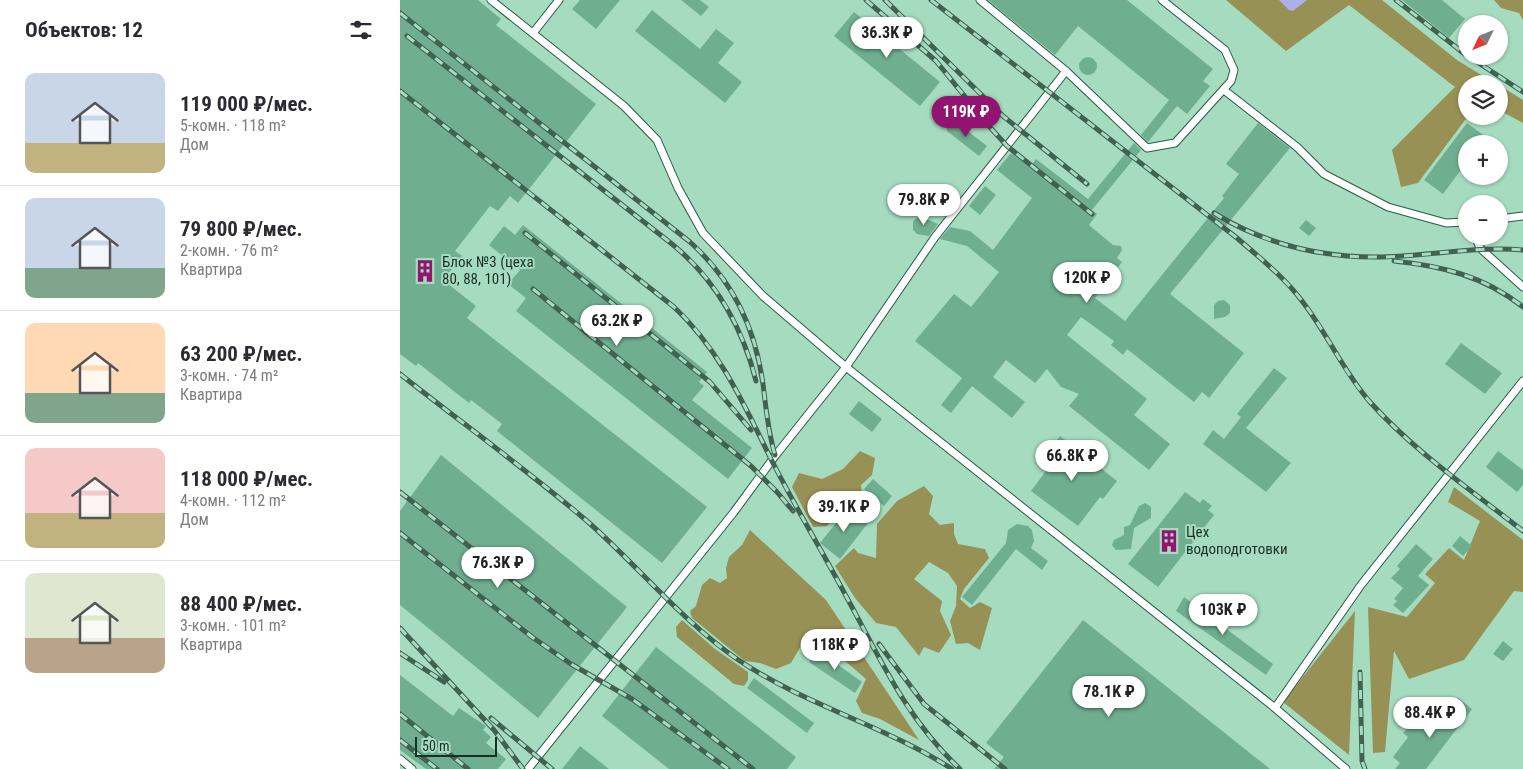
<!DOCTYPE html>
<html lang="ru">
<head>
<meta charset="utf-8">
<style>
	body { margin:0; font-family:"Roboto Condensed",sans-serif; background:#f2f2f3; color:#2b2b33; height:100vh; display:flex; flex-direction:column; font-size:19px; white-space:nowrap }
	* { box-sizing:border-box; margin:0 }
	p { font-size:16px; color:#7c7c81 }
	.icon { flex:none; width:28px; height:28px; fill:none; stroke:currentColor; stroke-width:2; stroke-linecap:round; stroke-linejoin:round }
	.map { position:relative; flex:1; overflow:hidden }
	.panel { display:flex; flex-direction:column; background:#fff; width:400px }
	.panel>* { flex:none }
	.needle { width:32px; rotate:227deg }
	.buttons { position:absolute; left:1058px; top:15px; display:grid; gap:10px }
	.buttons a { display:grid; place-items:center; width:50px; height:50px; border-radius:50%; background:#fff; box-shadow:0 1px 4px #0004; font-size:25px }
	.scale { position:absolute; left:15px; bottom:12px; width:82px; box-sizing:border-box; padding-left:5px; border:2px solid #1a3025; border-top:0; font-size:14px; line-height:18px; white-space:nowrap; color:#1a3025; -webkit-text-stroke:4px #a5dcc0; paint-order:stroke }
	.price { position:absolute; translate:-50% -42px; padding:0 11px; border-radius:18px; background:#fff; color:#222; font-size:16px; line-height:32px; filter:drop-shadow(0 1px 2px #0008) }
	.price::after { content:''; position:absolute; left:50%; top:30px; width:15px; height:11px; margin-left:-8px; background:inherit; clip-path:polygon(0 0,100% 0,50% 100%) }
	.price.current { background:#921470; color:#fff }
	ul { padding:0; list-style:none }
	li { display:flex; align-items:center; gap:15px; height:125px; padding:0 25px }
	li+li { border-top:1px solid #e1e1e2 }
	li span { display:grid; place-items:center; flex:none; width:140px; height:100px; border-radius:10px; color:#555 }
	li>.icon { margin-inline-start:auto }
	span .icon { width:60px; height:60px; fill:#fffc; stroke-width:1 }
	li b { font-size:21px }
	h2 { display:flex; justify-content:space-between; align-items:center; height:60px; padding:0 25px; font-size:21px }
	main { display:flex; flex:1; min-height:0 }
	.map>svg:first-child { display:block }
	.forest { fill:#989155 }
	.water { fill:#adb0e8 }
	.building { fill:#6faf90 }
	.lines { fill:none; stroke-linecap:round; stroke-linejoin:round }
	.service-casing { stroke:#275b44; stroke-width:9 }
	.service { stroke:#fff; stroke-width:7 }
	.rail-casing { stroke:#416151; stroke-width:5 }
	.rail { stroke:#a5dcc0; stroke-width:3; stroke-dasharray:9; stroke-linecap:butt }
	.labels { text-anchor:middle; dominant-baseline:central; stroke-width:4; stroke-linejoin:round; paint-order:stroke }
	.poi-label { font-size:15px; fill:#1a3025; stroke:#a5dcc0; text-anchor:start }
</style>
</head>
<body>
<main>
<section class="panel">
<h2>Объектов: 12<svg class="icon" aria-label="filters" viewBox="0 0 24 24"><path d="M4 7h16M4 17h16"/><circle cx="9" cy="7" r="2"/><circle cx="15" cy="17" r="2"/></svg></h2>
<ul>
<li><span style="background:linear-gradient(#c9d6e8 70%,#c2b280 0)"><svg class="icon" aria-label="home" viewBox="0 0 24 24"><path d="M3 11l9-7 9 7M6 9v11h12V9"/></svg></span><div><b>119 000 ₽/мес.</b><p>5-комн. · 118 m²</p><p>Дом</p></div></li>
<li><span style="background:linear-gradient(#c9d6e8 70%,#7fa58c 0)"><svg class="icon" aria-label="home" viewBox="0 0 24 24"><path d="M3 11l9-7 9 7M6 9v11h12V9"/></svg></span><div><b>79 800 ₽/мес.</b><p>2-комн. · 76 m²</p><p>Квартира</p></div></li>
<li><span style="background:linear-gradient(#ffd9b3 70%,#7fa58c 0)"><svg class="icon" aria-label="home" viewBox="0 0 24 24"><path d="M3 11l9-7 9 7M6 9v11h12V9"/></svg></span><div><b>63 200 ₽/мес.</b><p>3-комн. · 74 m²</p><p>Квартира</p></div></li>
<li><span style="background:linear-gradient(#f6c9c9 65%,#c2b280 0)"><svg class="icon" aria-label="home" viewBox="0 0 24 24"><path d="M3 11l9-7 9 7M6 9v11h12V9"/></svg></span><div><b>118 000 ₽/мес.</b><p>4-комн. · 112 m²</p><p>Дом</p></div></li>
<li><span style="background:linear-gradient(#dfe7d0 65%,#b9a48a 0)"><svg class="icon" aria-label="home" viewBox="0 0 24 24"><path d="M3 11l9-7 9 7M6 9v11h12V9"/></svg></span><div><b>88 400 ₽/мес.</b><p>3-комн. · 101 m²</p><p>Квартира</p></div></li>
</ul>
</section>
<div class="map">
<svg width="1123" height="769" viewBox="0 0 1123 769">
	<rect width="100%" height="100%" fill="#a5dcc0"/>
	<g class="forest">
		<polygon points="826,0 982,0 1057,60 1096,84 1066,84 1068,116 1018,183 1001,187 992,150 1055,87 949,5 886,51"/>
		<polygon points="1094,0 1123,0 1123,20 1119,13 1101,8"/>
		<polygon points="1099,85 1123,100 1123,123 1099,110"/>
		<polygon points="460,451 475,458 472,475 461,485 462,495 448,495 444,504 427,526 413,527 392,487 399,473 422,479 443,469"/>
		<polygon points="524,486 533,496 529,514 540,525 554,523 554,534 558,544 585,549 589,558 564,589 560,599 570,608 580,602 592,608 580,650 568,643 556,644 550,621 556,606 557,586 548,573 529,562 514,579 542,601 540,611 551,635 539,653 524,647 519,656 496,627 476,623 455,598 435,566 454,548 458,553 476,558 477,524 497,501"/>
		<polygon points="1054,487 1123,540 1123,592 1114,591 1064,660 1009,679 994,651 985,752 973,753 968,607 1007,617 1035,583 1025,574 1049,548 1064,560 1080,521 1048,502"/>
		<polygon points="350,530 426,600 519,740 480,719 462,713 456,701 466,679 415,635 412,634 405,639 391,663 376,669 360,663 345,661 292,618 290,611 296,606 302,585 310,578 320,583 327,578 326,568 329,557 342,545"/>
		<polygon points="955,611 949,755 883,702"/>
		<polygon points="282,620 315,649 348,672 348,680 344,686 334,684 277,637 276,627"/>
	</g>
	<polygon class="water" points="879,0 907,0 893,11 889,10"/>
	<g class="building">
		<polygon points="0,0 78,0 101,19 96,25 196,104 118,203 110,196 98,211 90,206 55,251 62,256 43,280 76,306 67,318 307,507 262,563 97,431 102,424 71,400 69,403 18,363 16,366 0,354"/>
		<polygon points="180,0 220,0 196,29 172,9"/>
		<polygon points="281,0 300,0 309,7 301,16"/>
		<polygon points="588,0 727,0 813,69 803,81 810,86 787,114 777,106 748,142 741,135 769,100 678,26 655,55"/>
		<polygon points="1002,0 1042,0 1065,19 1049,38"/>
		<polygon points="252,10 300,49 316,29 334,43 318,63 342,82 325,103 235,31"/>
		<polygon points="454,12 540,82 520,106 434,36"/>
		<circle cx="688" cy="66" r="9"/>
		<polygon points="551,121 556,122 587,146 579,156 547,131 546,124"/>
		<polygon points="858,123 890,148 770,294 844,353 809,398 802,392 794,402 727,349 723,355 711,345 714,341 681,317 667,335 747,399 734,415 770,444 749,470 669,406 679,394 661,387 647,369 635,383 606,360 593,377 625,402 612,418 572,386 551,413 541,405 562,378 515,341 554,294 571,307 599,272 567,246 540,239 550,227 570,231 593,250 632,198 597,170 611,153 630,167 636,159 688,199 734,143 741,150 692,210 697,214 689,225 713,245 721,246 722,250 717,258 722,262 695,298 725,321 824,198 822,196 839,174 826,164"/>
		<polygon points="1067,123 1086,137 1080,144 1066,144 1066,163 1043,194 1024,180"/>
		<polygon points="585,186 596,195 580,215 569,206"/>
		<polygon points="520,216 538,224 529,236 517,234 513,230 513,221"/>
		<polygon points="906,220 916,228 909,236 899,228"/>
		<polygon points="123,225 307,372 299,382 304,386 292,400 352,448 328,479 116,311 126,298 108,284 120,270 89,245 104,226 115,235"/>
		<polygon points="824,300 830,305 830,313 825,317 814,319 814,305 818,301"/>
		<polygon points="1061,343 1102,373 1085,394 1045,364"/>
		<polygon points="874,368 887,378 846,428 891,463 866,492 803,444 813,430 824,439 841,417 837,414"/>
		<polygon points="459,401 482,419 472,432 449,414"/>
		<polygon points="660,436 717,481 703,499 700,497 678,526 631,491 654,460 646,454"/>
		<polygon points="1098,451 1123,470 1123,485 1117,492 1086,467"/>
		<polygon points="41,455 227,607 138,718 0,605 0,511"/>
		<polygon points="473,479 492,496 484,506 464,489"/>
		<polygon points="785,492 800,503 803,499 812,506 808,510 814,515 758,587 728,564"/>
		<polygon points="745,503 751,507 751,518 734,528 731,549 716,550 712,545 714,540 724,535 724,527 730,525 739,506"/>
		<polygon points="449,507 468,523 440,559 420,543"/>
		<polygon points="617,524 628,526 632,530 634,541 631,548 648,561 642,570 616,549 572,605 562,597 606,543 608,530"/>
		<polygon points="1060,536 1072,546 1063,556 1052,546"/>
		<polygon points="1016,544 1033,559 1018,576 1029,585 1003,613 993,605 997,601 994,599 1003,588 991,578 1000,569 997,566"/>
		<polygon points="784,597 873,664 866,675 776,611"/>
		<polygon points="683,620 870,769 594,769 604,757 586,743"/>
		<polygon points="1103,641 1113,649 1103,661 1093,654"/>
		<polygon points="256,647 396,757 387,769 269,769 202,716"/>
		<polygon points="417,650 462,682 455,693 409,662"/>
		<polygon points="0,675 53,716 59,708 86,726 83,730 91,737 86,743 106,759 98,769 26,769 0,750"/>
		<polygon points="354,678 414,723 407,733 347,688"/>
		<polygon points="1058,698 1072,709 1026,769 995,769 1000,763 993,757 1008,737 1003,733 1015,720 1030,734"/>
		<polygon points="180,746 209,769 162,769"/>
	</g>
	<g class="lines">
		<defs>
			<g id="service">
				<polyline points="91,0 224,106 257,140 278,188 303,233 363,296 446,367 875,708 946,769"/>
				<polyline points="580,0 666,71 747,148 775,143 831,81 834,70 825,50 762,0"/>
				<polyline points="133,33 159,0"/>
				<polyline points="824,90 897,147 924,174 988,207 1046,223 1066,222"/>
				<polyline points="1099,219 1123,216"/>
				<polyline points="1075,236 1080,248 1123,287"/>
				<polyline points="875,708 961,585 1123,381"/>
				<polyline points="0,759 12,769"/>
				<polyline points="128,769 334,512 375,456 446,367 535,237 666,71"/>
			</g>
		</defs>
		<use href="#service" class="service-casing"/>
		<use href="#service" class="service"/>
		<defs>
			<g id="rail">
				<polyline points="466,0 536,61 588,125 607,146 692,214"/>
				<polyline points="485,0 603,116 687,184"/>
				<path d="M531 0 837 238C860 258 884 277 902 301 927 333 943 371 970 402 1014 451 1071 490 1123 531"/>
				<polyline points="996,0 1066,55"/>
				<path d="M0 13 290 242C333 281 355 327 363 384 366 408 368 432 375 455"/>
				<path d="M7 36 272 244C316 280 342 326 356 381"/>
				<polyline points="1068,56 1123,92"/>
				<path d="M0 91 274 307C321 351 345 407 373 463 396 508 422 551 446 596 480 658 507 720 560 769"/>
				<path d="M814 213C866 245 922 258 982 257 1030 256 1075 246 1123 250"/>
				<polyline points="125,233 310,382 351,430"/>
				<path d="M994 261C1042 266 1084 276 1123 307"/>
				<polyline points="133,289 351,466 377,492 393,511"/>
				<path d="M0 374C62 423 127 470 187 521 238 566 281 620 337 659 404 705 484 725 552 769"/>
				<polyline points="0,492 353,769"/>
				<polyline points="0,533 132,637 171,664 232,699 328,769"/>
				<polyline points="0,628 94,730 123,769"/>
				<polyline points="479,644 524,704 605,769"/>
				<polyline points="0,653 44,682"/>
				<polyline points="960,672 962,761 965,769"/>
				<polyline points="0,714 68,769"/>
				<polyline points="91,718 152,769"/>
				<polyline points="0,740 37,769"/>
			</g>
		</defs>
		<use href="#rail" class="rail-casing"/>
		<use href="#rail" class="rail"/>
	</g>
	<defs>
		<symbol id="building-bare" viewBox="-9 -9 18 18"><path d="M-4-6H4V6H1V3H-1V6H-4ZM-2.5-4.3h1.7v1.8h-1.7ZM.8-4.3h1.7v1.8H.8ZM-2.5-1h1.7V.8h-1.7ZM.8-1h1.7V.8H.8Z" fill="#921470" stroke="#a5dcc0" stroke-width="2.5" paint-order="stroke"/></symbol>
	</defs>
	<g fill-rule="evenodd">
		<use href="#building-bare" x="9" y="255" width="32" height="32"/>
		<use href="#building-bare" x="753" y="525" width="32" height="32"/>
	</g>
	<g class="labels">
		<g class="poi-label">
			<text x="42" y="262">Блок №3 (цеха<tspan x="42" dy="17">80, 88, 101)</tspan></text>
			<text x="786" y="532">Цех<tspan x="786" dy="17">водоподготовки</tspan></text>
		</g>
	</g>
</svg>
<div class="buttons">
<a><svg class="needle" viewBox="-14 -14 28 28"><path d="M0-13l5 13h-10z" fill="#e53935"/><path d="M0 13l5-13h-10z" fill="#7c7c81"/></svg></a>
<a><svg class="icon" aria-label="layers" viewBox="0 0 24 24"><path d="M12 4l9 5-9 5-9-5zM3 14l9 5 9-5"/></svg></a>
<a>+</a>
<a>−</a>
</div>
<div class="scale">50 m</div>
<b class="price" style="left:487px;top:59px">36.3K ₽</b>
<b class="price current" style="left:566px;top:138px">119K ₽</b>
<b class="price" style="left:524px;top:226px">79.8K ₽</b>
<b class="price" style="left:687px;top:304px">120K ₽</b>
<b class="price" style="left:217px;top:347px">63.2K ₽</b>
<b class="price" style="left:672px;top:482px">66.8K ₽</b>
<b class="price" style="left:444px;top:533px">39.1K ₽</b>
<b class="price" style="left:98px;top:589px">76.3K ₽</b>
<b class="price" style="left:823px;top:636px">103K ₽</b>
<b class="price" style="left:435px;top:671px">118K ₽</b>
<b class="price" style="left:709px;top:718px">78.1K ₽</b>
<b class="price" style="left:1030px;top:739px">88.4K ₽</b>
</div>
</main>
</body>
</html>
